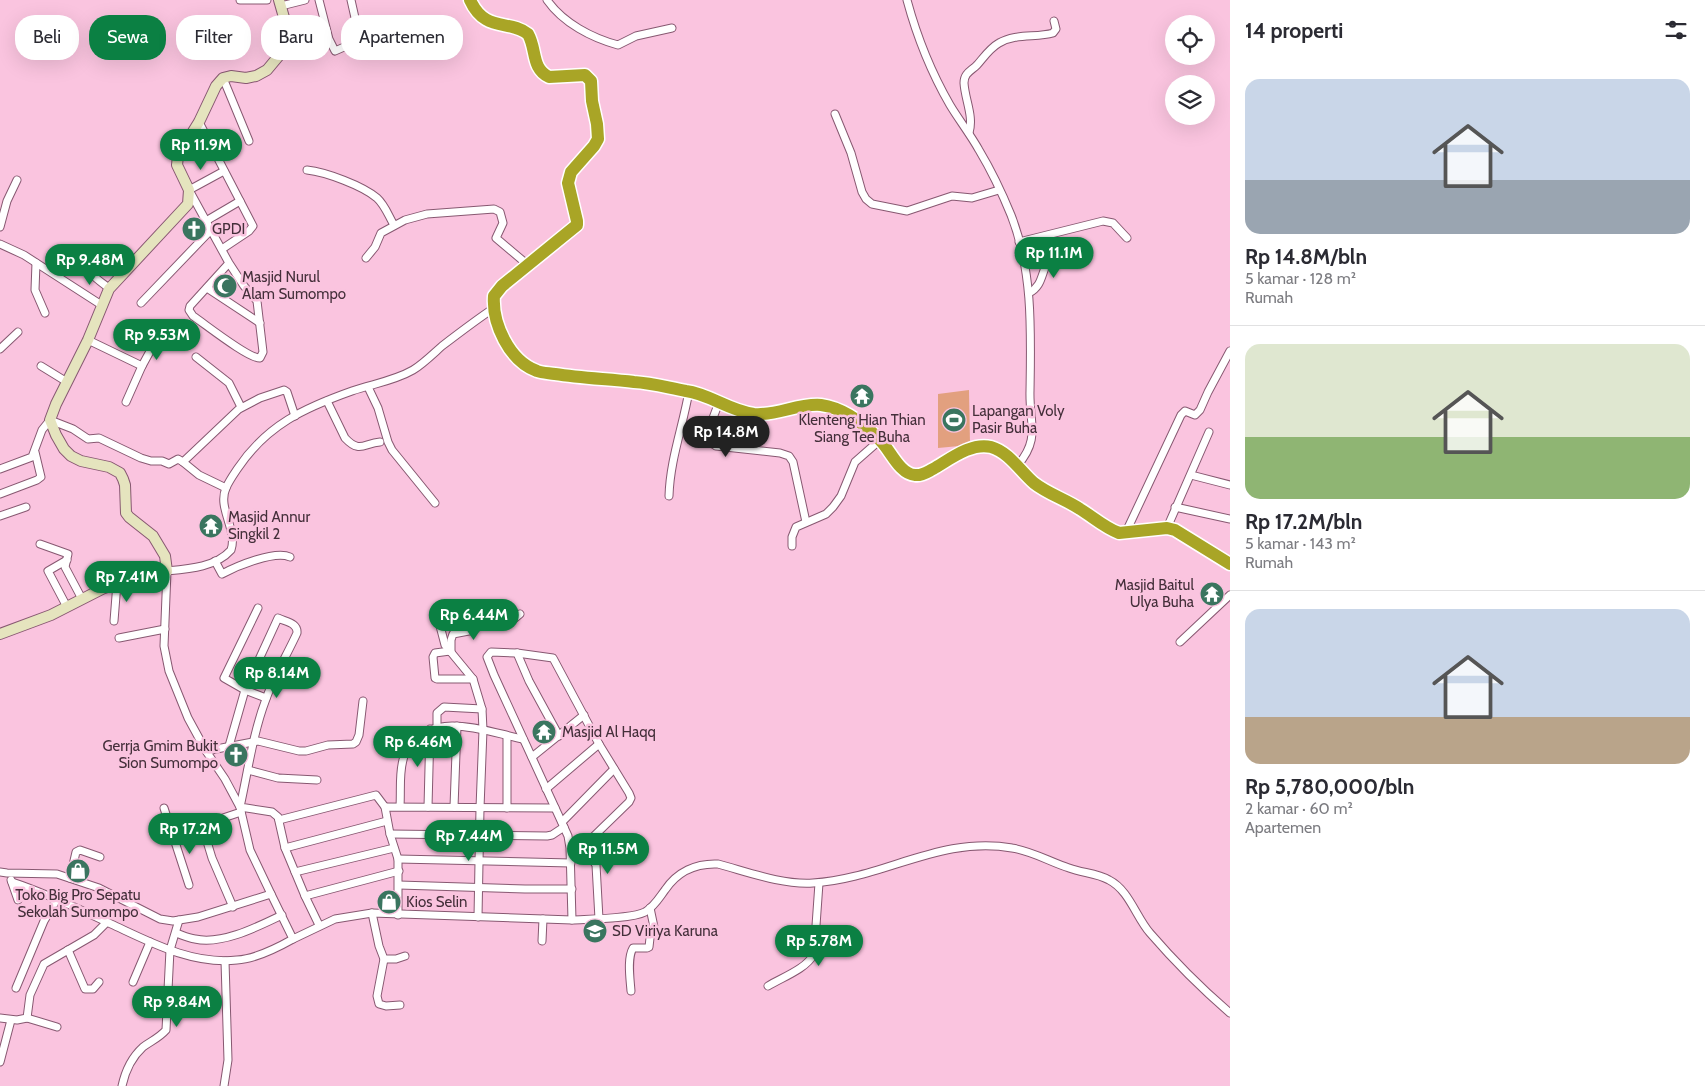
<!DOCTYPE html>
<html lang="id">
<head>
<meta charset="utf-8">
<style>
	body { margin:0; font-family:Cabin,sans-serif; background:#f2f2f3; color:#2b2b33; height:100vh; display:flex; flex-direction:column; font-size:19px; white-space:nowrap }
	* { box-sizing:border-box; margin:0 }
	p { font-size:16px; color:#7c7c81 }
	.icon { flex:none; width:28px; height:28px; fill:none; stroke:currentColor; stroke-width:2; stroke-linecap:round; stroke-linejoin:round }
	.map { position:relative; flex:1; overflow:hidden }
	.panel { display:flex; flex-direction:column; background:#fff; width:475px }
	.panel>* { flex:none }
	.guide { position:absolute; left:15px; top:15px; width:475px; height:45px; display:flex; gap:10px }
	.tools { position:absolute; left:1165px; top:15px; display:grid; gap:10px }
	.tools a { display:grid; place-items:center; width:50px; height:50px; border-radius:50%; background:#fff; box-shadow:0 5px 20px #0002; font-size:25px }
	.price { position:absolute; translate:-50% -42px; padding:0 11px; border-radius:18px; background:#0b8043; color:#fff; font-size:16px; line-height:32px; filter:drop-shadow(0 1px 2px #0008) }
	.price::after { content:''; position:absolute; left:50%; top:30px; width:15px; height:11px; margin-left:-8px; background:inherit; clip-path:polygon(0 0,100% 0,50% 100%) }
	.price.current { background:#222; color:#fff }
	ul { padding:0; list-style:none }
	li { display:grid; align-content:center; gap:10px; height:265px; padding:0 15px }
	li+li { border-top:1px solid #e1e1e2 }
	li span { display:grid; place-items:center; height:155px; border-radius:15px; color:#555 }
	li>.icon { margin-inline-start:auto }
	span .icon { width:90px; height:90px; fill:#fffc; stroke-width:1 }
	li b { font-size:21px }
	h2 { display:flex; justify-content:space-between; align-items:center; height:60px; padding:0 15px; font-size:21px }
	.tag { padding:0 18px; border-radius:20px; background:#fff; box-shadow:0 5px 20px #0002; font-size:18px; line-height:45px }
	.tag.current { background:#0b8043; color:#fff }
	main { display:flex; flex:1; min-height:0 }
	.map>svg:first-child { display:block }
	.green { fill:#e2a07f }
	.lines { fill:none; stroke-linecap:round; stroke-linejoin:round }
	.street-casing { stroke:#875871; stroke-width:9 }
	.secondary-casing { stroke:#875871; stroke-width:12 }
	.highway-casing { stroke:#fff; stroke-width:15 }
	.street { stroke:#fff; stroke-width:7 }
	.secondary { stroke:#e5e4be; stroke-width:10 }
	.highway { stroke:#a9a526; stroke-width:12 }
	.labels { text-anchor:middle; dominant-baseline:central; stroke-width:5; stroke-linejoin:round; paint-order:stroke }
	.poi-label { font-size:15px; fill:#442f3a; stroke:#fac4df; text-anchor:start }
</style>
</head>
<body>
<main>
<div class="map">
<svg width="1230" height="1086" viewBox="0 0 1230 1086">
	<rect width="100%" height="100%" fill="#fac4df"/>
	<polygon class="green" points="969,390 970,445 938,448 938,394"/>
	<g class="lines">
		<defs>
			<g id="street">
				<polyline points="240,0 267,0"/>
				<polyline points="319,0 329,39 335,51 360,40 351,0"/>
				<path d="M547 0C563 23 592 38 618 45L636 36 672 28"/>
				<path d="M907 0C917 37 931 72 950 105 959 120 970 134 979 150 991 170 1002 193 1011 215 1033 271 1031 331 1030 391 1029 423 1041 439 1017 466"/>
				<polyline points="281,6 305,0"/>
				<polyline points="223,78 249,141"/>
				<polyline points="835,114 851,153 862,192 866,199 872,204 907,211 952,196 972,198 999,190"/>
				<polyline points="199,122 253,226 249,231 222,249"/>
				<path d="M969 133C974 116 965 100 964 83 964 73 971 71 977 65 984 57 990 48 999 43 1016 33 1036 38 1053 33L1056 29 1054 21"/>
				<path d="M307 170C326 172 363 186 377 198 385 205 389 217 394 225"/>
				<path d="M224 171 189 190 229 263 244 286 257 301 263 352 260 358C249 359 205 324 193 316L189 310 190 306 229 263"/>
				<polyline points="206,221 240,201"/>
				<polyline points="0,227 7,201 17,180"/>
				<polyline points="1019,242 1103,221 1113,223 1127,238"/>
				<polyline points="0,244 24,255 103,306"/>
				<polyline points="366,258 375,247 381,233 405,220 427,214 494,209 500,212 503,223 496,238 528,265"/>
				<polyline points="36,263 35,290 45,313"/>
				<path d="M109 288C100 281 81 271 92 258 95 255 97 253 102 252L125 271"/>
				<polyline points="207,288 260,323"/>
				<path d="M1029 293C1042 286 1041 275 1047 263L1072 253"/>
				<polyline points="141,303 211,230"/>
				<polyline points="88,340 142,366 126,402"/>
				<polyline points="0,349 18,332"/>
				<polyline points="196,357 229,383 241,407 183,462 199,475 226,488"/>
				<polyline points="41,366 67,382"/>
				<polyline points="142,366 154,344"/>
				<polyline points="368,387 378,408 388,442 392,450 435,503"/>
				<path d="M327 401 345 438C360 454 364 443 380 442"/>
				<polyline points="719,402 707,434 710,442 716,446 780,453 789,456 793,462 806,522"/>
				<polyline points="241,408 260,398 284,390 287,392 295,416"/>
				<polyline points="0,469 32,457 42,430 50,420 73,429 88,439 99,438 141,458 151,461 162,461 169,464 178,459 183,462"/>
				<polyline points="1191,475 1230,485"/>
				<polyline points="0,494 37,480 41,477 35,452"/>
				<path d="M669 496C670 460 683 426 689 391"/>
				<polyline points="1175,507 1230,519"/>
				<polyline points="0,516 26,507"/>
				<polyline points="1167,528 1209,432"/>
				<polyline points="1126,532 1181,415 1185,411 1195,415 1200,410 1208,392 1230,351"/>
				<polyline points="40,544 68,554 65,567 82,599"/>
				<polyline points="792,546 792,537 796,527 826,514 833,507 841,496 855,462 880,440"/>
				<path d="M215 561 222 574C237 566 275 550 290 557"/>
				<polyline points="67,607 48,571 67,560"/>
				<polyline points="258,608 224,678 245,690 266,698"/>
				<polyline points="114,621 117,583"/>
				<polyline points="439,622 445,645 473,679 482,709 483,730 480,808 478,917"/>
				<polyline points="119,638 165,629"/>
				<polyline points="1180,642 1230,595"/>
				<polyline points="450,651 435,653 433,657 435,678 437,679 473,679"/>
				<polyline points="451,652 451,640 453,634 474,630 484,622 488,620 503,624 509,623 520,614"/>
				<polyline points="517,653 529,681 559,736"/>
				<polyline points="437,727 437,713 444,707 482,709"/>
				<path d="M229 746 245 690 278 618C286 622 298 623 297 633 287 655 274 676 266 699 253 733 248 771 240 807L272 812 278 817 285 848 305 896 399 871"/>
				<polyline points="206,751 258,741 299,751 306,751 328,745 353,744 356,742 359,735 363,701"/>
				<polyline points="532,757 584,715"/>
				<polyline points="248,770 278,778 317,780"/>
				<polyline points="546,789 599,744"/>
				<path d="M400 806C401 791 399 774 403 760 404 754 407 750 410 746 436 710 487 732 523 739"/>
				<polyline points="428,807 430,729"/>
				<polyline points="454,807 457,726"/>
				<polyline points="164,808 189,885"/>
				<polyline points="507,808 507,736"/>
				<polyline points="279,820 376,795 385,807"/>
				<polyline points="562,822 614,769"/>
				<polyline points="171,832 202,825"/>
				<polyline points="390,834 547,836 552,835 564,827"/>
				<polyline points="285,848 387,821"/>
				<polyline points="576,851 592,859 596,865 599,919"/>
				<polyline points="398,859 571,863"/>
				<path d="M0 872 7 873 57 874 99 888 160 919 173 921 198 917 271 894 250 850 240 807 225 779 206 751 188 718 169 671 164 646 167 571C189 569 216 567 231 550 238 530 217 508 226 488 229 481 234 474 238 468 267 425 304 408 352 391 372 384 394 381 413 370 423 364 433 354 442 346 459 333 476 320 494 308"/>
				<polyline points="295,872 394,848"/>
				<polyline points="70,878 76,852 80,850 100,857"/>
				<polyline points="11,880 18,900"/>
				<path d="M12 882C46 893 79 909 111 924 150 942 192 965 237 960 256 959 277 948 293 939"/>
				<polyline points="399,885 525,889 572,889"/>
				<path d="M271 894 293 939 335 919 372 913 572 920C589 919 631 919 645 912 654 907 659 898 665 890 677 872 696 863 718 864 748 872 782 885 813 883 882 879 942 835 1012 848 1032 851 1050 862 1069 868 1082 873 1097 873 1109 880 1129 890 1136 917 1150 933 1175 962 1201 988 1230 1013"/>
				<polyline points="305,896 319,925"/>
				<polyline points="233,907 212,858 202,825 241,812"/>
				<polyline points="372,913 379,946 384,959 396,959 405,956"/>
				<polyline points="398,915 398,859 390,834 385,807 555,808"/>
				<polyline points="572,920 570,848 568,836 494,675 487,657 491,652 517,653 553,658 599,744 629,793 631,798 629,802 594,836 580,853"/>
				<path d="M176 933C182 935 188 938 195 939 222 945 257 927 282 915"/>
				<polyline points="542,941 543,919"/>
				<polyline points="68,950 85,989 93,989 99,982"/>
				<polyline points="384,959 377,996 379,1004 386,1006 400,1005"/>
				<polyline points="133,982 150,942"/>
				<path d="M768 986C783 977 806 969 814 954L819 883"/>
				<polyline points="16,988 44,921 57,899"/>
				<path d="M631 991C630 978 627 958 633 948H647L649 947 650 938 654 927 650 908"/>
				<polyline points="0,1018 17,1020 27,1018 30,995 44,964 94,935 107,922"/>
				<polyline points="27,1018 57,1027"/>
				<polyline points="0,1062 11,1020"/>
				<path d="M122 1086C125 1072 132 1057 143 1047 151 1041 159 1038 166 1030L170 950 179 920"/>
				<polyline points="224,1086 228,1060 225,961"/>
			</g>
			<polyline id="secondary" points="0,634 51,615 104,588 126,580 167,571 165,556 153,536 129,517 126,513 125,485 123,479 120,473 109,467 81,461 71,456 64,449 56,435 50,420 56,404 88,340 109,289 188,204 189,190 177,165 178,156 199,122 216,86 223,78 231,76 246,78 256,76 267,70 282,52 285,46 287,28 279,0"/>
			<path id="highway" d="M470 0C485 33 509 19 528 34 537 50 531 68 549 77L585 75 591 81 592 101 597 124 598 139 594 146 571 172 568 183 577 221V225L502 286 494 296C492 323 509 361 537 371 542 373 549 373 555 374 581 378 608 379 634 382 652 383 669 388 686 391 710 394 729 411 754 414 777 416 798 403 821 405 843 408 864 424 879 439 890 449 899 474 915 475 922 476 927 472 933 469 949 460 971 442 991 447 1009 452 1021 472 1034 483 1048 494 1065 499 1080 509 1093 517 1105 528 1119 533L1167 528 1175 530 1230 564"/>
		</defs>
		<use href="#street" class="street-casing"/>
		<use href="#secondary" class="secondary-casing"/>
		<use href="#highway" class="highway-casing"/>
		<use href="#street" class="street"/>
		<use href="#secondary" class="secondary"/>
		<use href="#highway" class="highway"/>
	</g>
	<defs>
		<symbol id="church-disc" viewBox="-11 -11 22 22"><circle r="9.5" fill="#3a755f" stroke="#fac4df"/><path d="M-1.2-6h2.4v3.5h3.3v2.4h-3.3V6h-2.4V-.1h-3.3v-2.4h3.3Z" fill="#fff"/></symbol>
		<symbol id="mosque-disc" viewBox="-11 -11 22 22"><circle r="9.5" fill="#3a755f" stroke="#fac4df"/><path d="M3.5-4.9A6 6 0 1 0 3.5 4.9A5 5 0 1 1 3.5-4.9Z" fill="#fff"/></symbol>
		<symbol id="temple-disc" viewBox="-11 -11 22 22"><circle r="9.5" fill="#3a755f" stroke="#fac4df"/><path d="M0-6L5-2H3V0L6.5 2.5H4V6H1.5V3h-3V6H-4V2.5H-6.5L-3 0V-2H-5Z" fill="#fff"/></symbol>
		<symbol id="stadium-disc" viewBox="-11 -11 22 22"><circle r="9.5" fill="#3a755f" stroke="#fac4df"/><path d="M0-5a6.5 5 0 1 0 0 10a6.5 5 0 1 0 0-10ZM-3.5-1.8h7v3.6h-7Z" fill="#fff"/></symbol>
		<symbol id="shop-disc" viewBox="-11 -11 22 22"><circle r="9.5" fill="#3a755f" stroke="#fac4df"/><path d="M-5-2.5h2.3a2.7 3.5 0 0 1 5.4 0H5L5.5 6h-11ZM-1.5-2.5h3a1.5 2.3 0 0 0-3 0Z" fill="#fff"/></symbol>
		<symbol id="school-disc" viewBox="-11 -11 22 22"><circle r="9.5" fill="#3a755f" stroke="#fac4df"/><path d="M0-5L7-2L0 1L-7-2ZM-4 1L0 2.5L4 1V4Q0 6-4 4Z" fill="#fff"/></symbol>
	</defs>
	<g fill-rule="evenodd">
		<use href="#church-disc" x="180" y="215" width="28" height="28"/>
		<use href="#mosque-disc" x="211" y="272" width="28" height="28"/>
		<use href="#temple-disc" x="848" y="382" width="28" height="28"/>
		<use href="#stadium-disc" x="940" y="406" width="28" height="28"/>
		<use href="#temple-disc" x="197" y="512" width="28" height="28"/>
		<use href="#temple-disc" x="1198" y="580" width="28" height="28"/>
		<use href="#temple-disc" x="530" y="718" width="28" height="28"/>
		<use href="#church-disc" x="222" y="741" width="28" height="28"/>
		<use href="#shop-disc" x="64" y="857" width="28" height="28"/>
		<use href="#shop-disc" x="375" y="888" width="28" height="28"/>
		<use href="#school-disc" x="581" y="917" width="28" height="28"/>
	</g>
	<g class="labels">
		<g class="poi-label">
			<text x="212" y="229">GPDI</text>
			<text x="242" y="277">Masjid Nurul<tspan x="242" dy="17">Alam Sumompo</tspan></text>
			<text x="972" y="411">Lapangan Voly<tspan x="972" dy="17">Pasir Buha</tspan></text>
			<text x="862" y="420" text-anchor="middle">Klenteng Hian Thian<tspan x="862" dy="17">Siang Tee Buha</tspan></text>
			<text x="228" y="517">Masjid Annur<tspan x="228" dy="17">Singkil 2</tspan></text>
			<text x="1194" y="585" text-anchor="end">Masjid Baitul<tspan x="1194" dy="17">Ulya Buha</tspan></text>
			<text x="562" y="732">Masjid Al Haqq</text>
			<text x="218" y="746" text-anchor="end">Gerrja Gmim Bukit<tspan x="218" dy="17">Sion Sumompo</tspan></text>
			<text x="78" y="895" text-anchor="middle">Toko Big Pro Sepatu<tspan x="78" dy="17">Sekolah Sumompo</tspan></text>
			<text x="406" y="902">Kios Selin</text>
			<text x="612" y="931">SD Viriya Karuna</text>
		</g>
	</g>
</svg>
<div class="tools">
<a><svg class="icon" aria-label="locate" viewBox="0 0 24 24"><circle cx="12" cy="12" r="6"/><path d="M12 2v4M12 18v4M2 12h4M18 12h4"/></svg></a>
<a><svg class="icon" aria-label="layers" viewBox="0 0 24 24"><path d="M12 4l9 5-9 5-9-5zM3 14l9 5 9-5"/></svg></a>
</div>
<b class="price" style="left:201px;top:171px">Rp 11.9M</b>
<b class="price" style="left:1054px;top:279px">Rp 11.1M</b>
<b class="price" style="left:90px;top:286px">Rp 9.48M</b>
<b class="price" style="left:157px;top:361px">Rp 9.53M</b>
<b class="price current" style="left:726px;top:458px">Rp 14.8M</b>
<b class="price" style="left:127px;top:603px">Rp 7.41M</b>
<b class="price" style="left:474px;top:641px">Rp 6.44M</b>
<b class="price" style="left:277px;top:699px">Rp 8.14M</b>
<b class="price" style="left:418px;top:768px">Rp 6.46M</b>
<b class="price" style="left:190px;top:855px">Rp 17.2M</b>
<b class="price" style="left:469px;top:862px">Rp 7.44M</b>
<b class="price" style="left:608px;top:875px">Rp 11.5M</b>
<b class="price" style="left:819px;top:967px">Rp 5.78M</b>
<b class="price" style="left:177px;top:1028px">Rp 9.84M</b>
<div class="guide">
<a class="tag">Beli</a>
<a class="tag current">Sewa</a>
<a class="tag">Filter</a>
<a class="tag">Baru</a>
<a class="tag">Apartemen</a>
</div>
</div>
<section class="panel">
<h2>14 properti<svg class="icon" aria-label="filters" viewBox="0 0 24 24"><path d="M4 7h16M4 17h16"/><circle cx="9" cy="7" r="2"/><circle cx="15" cy="17" r="2"/></svg></h2>
<ul>
<li><span style="background:linear-gradient(#c9d6e8 65%,#9aa5b1 0)"><svg class="icon" aria-label="home" viewBox="0 0 24 24"><path d="M3 11l9-7 9 7M6 9v11h12V9"/></svg></span><div><b>Rp 14.8M/bln</b><p>5 kamar · 128 m²</p><p>Rumah</p></div></li>
<li><span style="background:linear-gradient(#dfe7d0 60%,#8fb573 0)"><svg class="icon" aria-label="home" viewBox="0 0 24 24"><path d="M3 11l9-7 9 7M6 9v11h12V9"/></svg></span><div><b>Rp 17.2M/bln</b><p>5 kamar · 143 m²</p><p>Rumah</p></div></li>
<li><span style="background:linear-gradient(#c9d6e8 70%,#b9a48a 0)"><svg class="icon" aria-label="home" viewBox="0 0 24 24"><path d="M3 11l9-7 9 7M6 9v11h12V9"/></svg></span><div><b>Rp 5,780,000/bln</b><p>2 kamar · 60 m²</p><p>Apartemen</p></div></li>
</ul>
</section>
</main>
</body>
</html>
